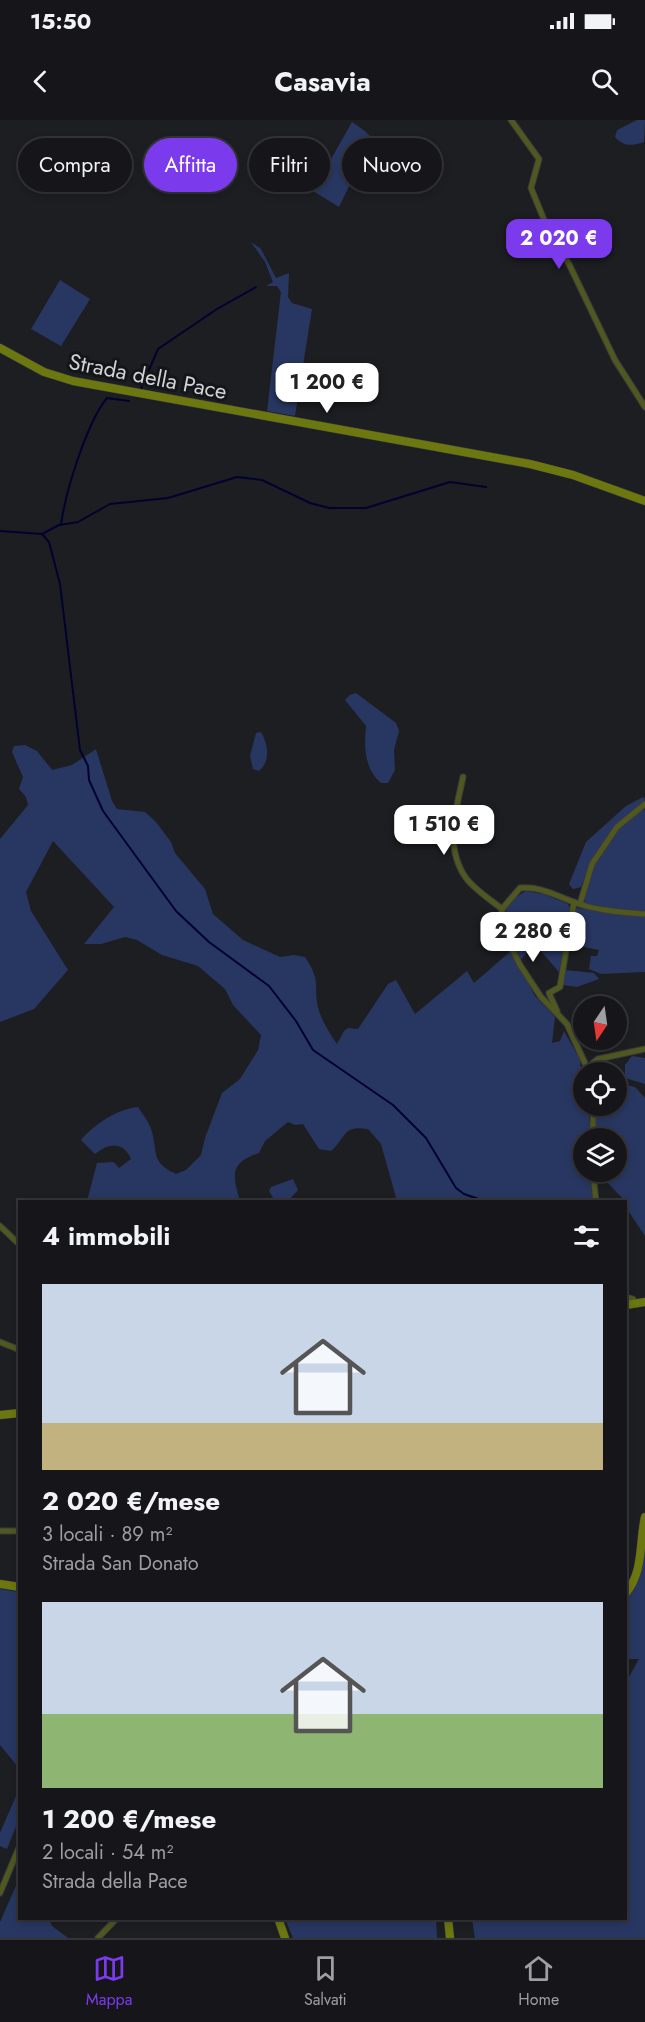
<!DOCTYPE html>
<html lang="it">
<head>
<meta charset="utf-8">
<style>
	body { margin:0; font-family:Jost,sans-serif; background:#1f1f23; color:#f1f3f6; height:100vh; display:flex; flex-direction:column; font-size:22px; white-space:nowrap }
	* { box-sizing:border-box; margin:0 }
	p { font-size:20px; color:#9e9fa2 }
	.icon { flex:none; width:33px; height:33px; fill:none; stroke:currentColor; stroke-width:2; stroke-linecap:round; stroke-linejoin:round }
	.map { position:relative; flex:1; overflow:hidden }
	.drawer { position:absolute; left:18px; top:1080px; width:609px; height:720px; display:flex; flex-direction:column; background:#16161a; border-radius:0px; box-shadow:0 3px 9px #0003,0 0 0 2px #353539 }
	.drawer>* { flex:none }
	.hud { position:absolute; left:18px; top:18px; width:609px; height:54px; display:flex; gap:12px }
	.needle { width:39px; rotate:193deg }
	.buttons { position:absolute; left:573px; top:876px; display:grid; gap:12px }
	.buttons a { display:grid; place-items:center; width:54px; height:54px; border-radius:50%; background:#16161a; box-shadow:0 3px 9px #0003,0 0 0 2px #353539; font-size:30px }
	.price { position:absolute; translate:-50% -51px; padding:0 14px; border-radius:12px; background:#fff; color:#222; font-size:20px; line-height:39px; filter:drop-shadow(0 2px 3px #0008) }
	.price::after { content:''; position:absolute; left:50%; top:36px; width:18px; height:14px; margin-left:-9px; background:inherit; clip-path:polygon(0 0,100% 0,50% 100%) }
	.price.current { background:#7c3aed; color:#fff }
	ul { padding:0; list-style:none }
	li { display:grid; align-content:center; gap:12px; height:318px; padding:0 24px }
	li span { display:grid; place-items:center; height:186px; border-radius:0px; color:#555 }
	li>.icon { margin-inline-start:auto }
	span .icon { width:108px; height:108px; fill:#fffc; stroke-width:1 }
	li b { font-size:26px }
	h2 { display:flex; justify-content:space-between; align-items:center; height:72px; padding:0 24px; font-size:26px }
	.chip { padding:0 21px; border-radius:27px; background:#16161a; box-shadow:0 3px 9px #0003,0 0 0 2px #353539; font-size:21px; line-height:54px }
	.chip.current { background:#7c3aed; color:#fff }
	.status { display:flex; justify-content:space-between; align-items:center; height:42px; padding:0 30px; background:#16161a; direction:ltr }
	.status svg { height:16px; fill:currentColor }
	header { display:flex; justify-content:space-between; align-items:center; height:78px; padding:0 24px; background:#16161a; font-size:27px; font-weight:700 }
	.dock { display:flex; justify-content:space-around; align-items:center; height:84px; border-top:2px solid #353539; background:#16161a; font-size:16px; color:#9e9fa2 }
	.dock a { display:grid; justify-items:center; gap:3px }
	.dock .current { color:#7c3aed }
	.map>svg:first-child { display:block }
	.green { fill:#283761 }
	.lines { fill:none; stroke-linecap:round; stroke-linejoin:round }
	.stream { stroke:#020231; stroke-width:2 }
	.street-casing { stroke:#3a3b3f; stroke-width:7 }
	.secondary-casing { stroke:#3a3b3f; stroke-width:9 }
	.street { stroke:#505820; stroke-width:5 }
	.secondary { stroke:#6c7710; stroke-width:8 }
	.labels { text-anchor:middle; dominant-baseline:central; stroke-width:6; stroke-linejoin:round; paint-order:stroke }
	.street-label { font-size:22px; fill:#d2d3d5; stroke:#141519 }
</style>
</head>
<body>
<div class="status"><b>15:50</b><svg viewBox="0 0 49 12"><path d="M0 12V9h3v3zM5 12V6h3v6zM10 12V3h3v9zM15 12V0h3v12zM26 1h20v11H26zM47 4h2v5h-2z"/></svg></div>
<header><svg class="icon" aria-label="back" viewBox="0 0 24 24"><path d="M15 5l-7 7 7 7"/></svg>Casavia<svg class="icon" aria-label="search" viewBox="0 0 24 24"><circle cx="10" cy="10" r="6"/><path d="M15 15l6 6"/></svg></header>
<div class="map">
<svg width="645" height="1818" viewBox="0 0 645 1818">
	<rect width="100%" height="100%" fill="#1d1e22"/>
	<g class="green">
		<path d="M637 0H645L644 22C632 26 624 27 615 17L617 10Z"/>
		<polygon points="352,2 365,11 379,26 351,62 339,87 313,71"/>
		<polygon points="251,122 261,129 276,158 289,153 288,177 292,183 312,189 295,296 267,291 281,172 277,166 266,166 273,162 265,142"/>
		<polygon points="60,160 90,179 61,226 31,209"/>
		<path d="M356 573 396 603 399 611 394 630 395 650 388 663H381C364 648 364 627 366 606L345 580 350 575Z"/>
		<path d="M261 612C268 624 271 641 259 651L253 649 250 636 256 613Z"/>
		<path d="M25 625 37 631 52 650 72 645 96 629 112 681 117 689 145 692 156 702 171 722 175 733 205 769 213 794 243 820 280 837 294 835 305 837C323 864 312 866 319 891 323 903 330 914 337 924L344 911 348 908 358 909 388 864 396 860 415 894 467 851 474 863 511 831 535 876 555 897 552 923 560 921 564 911 580 939 584 986H588L591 1018H584V1052H589L593 1081H397L381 1024 368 1009C342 1005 347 1017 331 1031L319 1029 303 1004 295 1005 288 1002 265 1021 259 1033C230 1043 232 1054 240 1081H87L97 1043 114 1042 119 1048 131 1039C123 1021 109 1023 95 1034L81 1020C94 1004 118 989 138 987 143 995 150 1003 152 1012 158 1035 151 1042 176 1054L186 1050 201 1035 205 1018 222 973 240 959 258 930 261 915 233 885 225 869 198 846 162 835 137 820 125 817 101 824H84L114 787 53 721 26 772 31 791 68 850 34 889 0 902V719L28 685 26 677 19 669 23 657 12 632 14 626Z"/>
		<path d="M643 677 645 679C639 689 629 694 620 702 604 717 589 746 581 767L573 769 569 764 586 722 626 686Z"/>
		<path d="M641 690H645V791L609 788 585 783C580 750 617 707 641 690Z"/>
		<polygon points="526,771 543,774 568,784 570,788 559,852 505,790 511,780"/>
		<polygon points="575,788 645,797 645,852 601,854 589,849 591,836 597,836 599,830 569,824"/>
		<polygon points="504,795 533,825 520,841 507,813"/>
		<polygon points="565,850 594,853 599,859 577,867 563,865"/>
		<polygon points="632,936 645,938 645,964 625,958 625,945"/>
		<polygon points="626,965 635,967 645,978 645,1116 629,1092 626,1082 606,1061 598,1064 596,1052 616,1052 616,1018 595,1018 595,995 605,986 616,986 617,967"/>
		<polygon points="293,1059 298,1070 288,1081 275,1081 269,1071 271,1067"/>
		<polygon points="645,1422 645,1818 475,1818 472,1799 626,1798 626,1562 639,1539 626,1539 626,1480 633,1467"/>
		<polygon points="0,1469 19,1472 19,1648 0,1625"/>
		<polygon points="19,1669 19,1699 7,1729 0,1726 0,1713"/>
		<polygon points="19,1759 20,1798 49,1799 52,1806 68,1818 0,1818 0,1802"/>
		<polygon points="285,1799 436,1799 437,1818 293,1818"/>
	</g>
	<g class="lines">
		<g class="stream">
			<polyline points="140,271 158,229 217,189 256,167"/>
			<path d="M61 405C65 373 87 302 107 278L129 281"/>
			<polyline points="0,411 42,414 59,405 78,402 110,384 168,378 237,357 262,360 310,383 329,388 366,388 450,362 486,367"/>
			<polyline points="42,414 49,422 60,464 80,630 88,646 89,660 103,691 176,791 209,822 269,866 296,901 313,930 393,985 426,1018 456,1068 464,1074 487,1082"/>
		</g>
		<defs>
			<g id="street">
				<polyline points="511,0 539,39 531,68 547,107 569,144 615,240 645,287"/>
				<path d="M463 657C456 691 444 727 466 758 475 770 491 780 502 789"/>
				<polyline points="580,784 592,744 617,707 645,684"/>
				<polyline points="557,891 549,873 560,867 574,782"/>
				<path d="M589 952 567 904 541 877 520 845 501 807 502 789 520 768C542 766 558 777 579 784 600 791 623 792 645 794"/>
				<polyline points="595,952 593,943 598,939 645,929"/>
				<polyline points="593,986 593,1018"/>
				<polyline points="593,1052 596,1082"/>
				<polyline points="0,1106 20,1125"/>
				<polyline points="626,1177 633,1179 635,1184"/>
				<polyline points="0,1222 20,1230"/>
				<polyline points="0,1411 20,1411"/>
				<polyline points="0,1773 20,1725"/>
				<polyline points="98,1818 117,1798"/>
			</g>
			<g id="secondary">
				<polyline points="0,228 44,252 73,261 530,344 573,355 645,381"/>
				<polyline points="626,1185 645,1182"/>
				<polyline points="0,1295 20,1293"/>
				<polyline points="0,1464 20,1467"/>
				<path d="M626 1473C644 1451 639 1423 645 1397"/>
				<polyline points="278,1798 285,1818"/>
				<polyline points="448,1798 450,1818"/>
			</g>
		</defs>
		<use href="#street" class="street-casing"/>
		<use href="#secondary" class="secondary-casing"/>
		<use href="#street" class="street"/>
		<use href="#secondary" class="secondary"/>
	</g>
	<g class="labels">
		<g class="street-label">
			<text transform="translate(148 256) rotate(11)">Strada della Pace</text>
		</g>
	</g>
</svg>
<div class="buttons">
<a><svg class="needle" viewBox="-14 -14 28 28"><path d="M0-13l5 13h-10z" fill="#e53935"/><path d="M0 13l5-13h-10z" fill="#9e9fa2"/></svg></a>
<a><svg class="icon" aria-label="locate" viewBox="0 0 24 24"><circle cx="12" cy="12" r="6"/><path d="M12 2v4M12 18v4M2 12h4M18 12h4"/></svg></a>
<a><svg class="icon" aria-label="layers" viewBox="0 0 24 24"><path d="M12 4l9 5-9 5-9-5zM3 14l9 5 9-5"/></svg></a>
</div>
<b class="price current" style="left:559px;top:150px">2 020 €</b>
<b class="price" style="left:327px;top:294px">1 200 €</b>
<b class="price" style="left:444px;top:736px">1 510 €</b>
<b class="price" style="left:533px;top:843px">2 280 €</b>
<div class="hud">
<a class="chip">Compra</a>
<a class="chip current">Affitta</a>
<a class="chip">Filtri</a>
<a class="chip">Nuovo</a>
</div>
<section class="drawer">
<h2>4 immobili<svg class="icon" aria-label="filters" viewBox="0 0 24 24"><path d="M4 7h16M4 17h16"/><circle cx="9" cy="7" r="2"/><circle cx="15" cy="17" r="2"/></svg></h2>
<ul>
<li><span style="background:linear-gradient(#c9d6e8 75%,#c2b280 0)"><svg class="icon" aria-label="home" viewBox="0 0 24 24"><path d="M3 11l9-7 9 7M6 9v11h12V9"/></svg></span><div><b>2 020 €/mese</b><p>3 locali · 89 m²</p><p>Strada San Donato</p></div></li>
<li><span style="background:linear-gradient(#c9d6e8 60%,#8fb573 0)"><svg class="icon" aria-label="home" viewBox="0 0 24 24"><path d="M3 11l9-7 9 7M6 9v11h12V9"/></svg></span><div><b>1 200 €/mese</b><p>2 locali · 54 m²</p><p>Strada della Pace</p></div></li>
</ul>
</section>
</div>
<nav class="dock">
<a class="current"><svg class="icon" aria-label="map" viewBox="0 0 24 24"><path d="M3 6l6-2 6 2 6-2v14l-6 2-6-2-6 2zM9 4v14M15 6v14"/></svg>Mappa</a>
<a><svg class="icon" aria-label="saved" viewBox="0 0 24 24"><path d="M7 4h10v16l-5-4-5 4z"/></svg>Salvati</a>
<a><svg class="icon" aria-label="home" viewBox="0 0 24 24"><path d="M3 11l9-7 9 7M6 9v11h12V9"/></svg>Home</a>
</nav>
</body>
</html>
